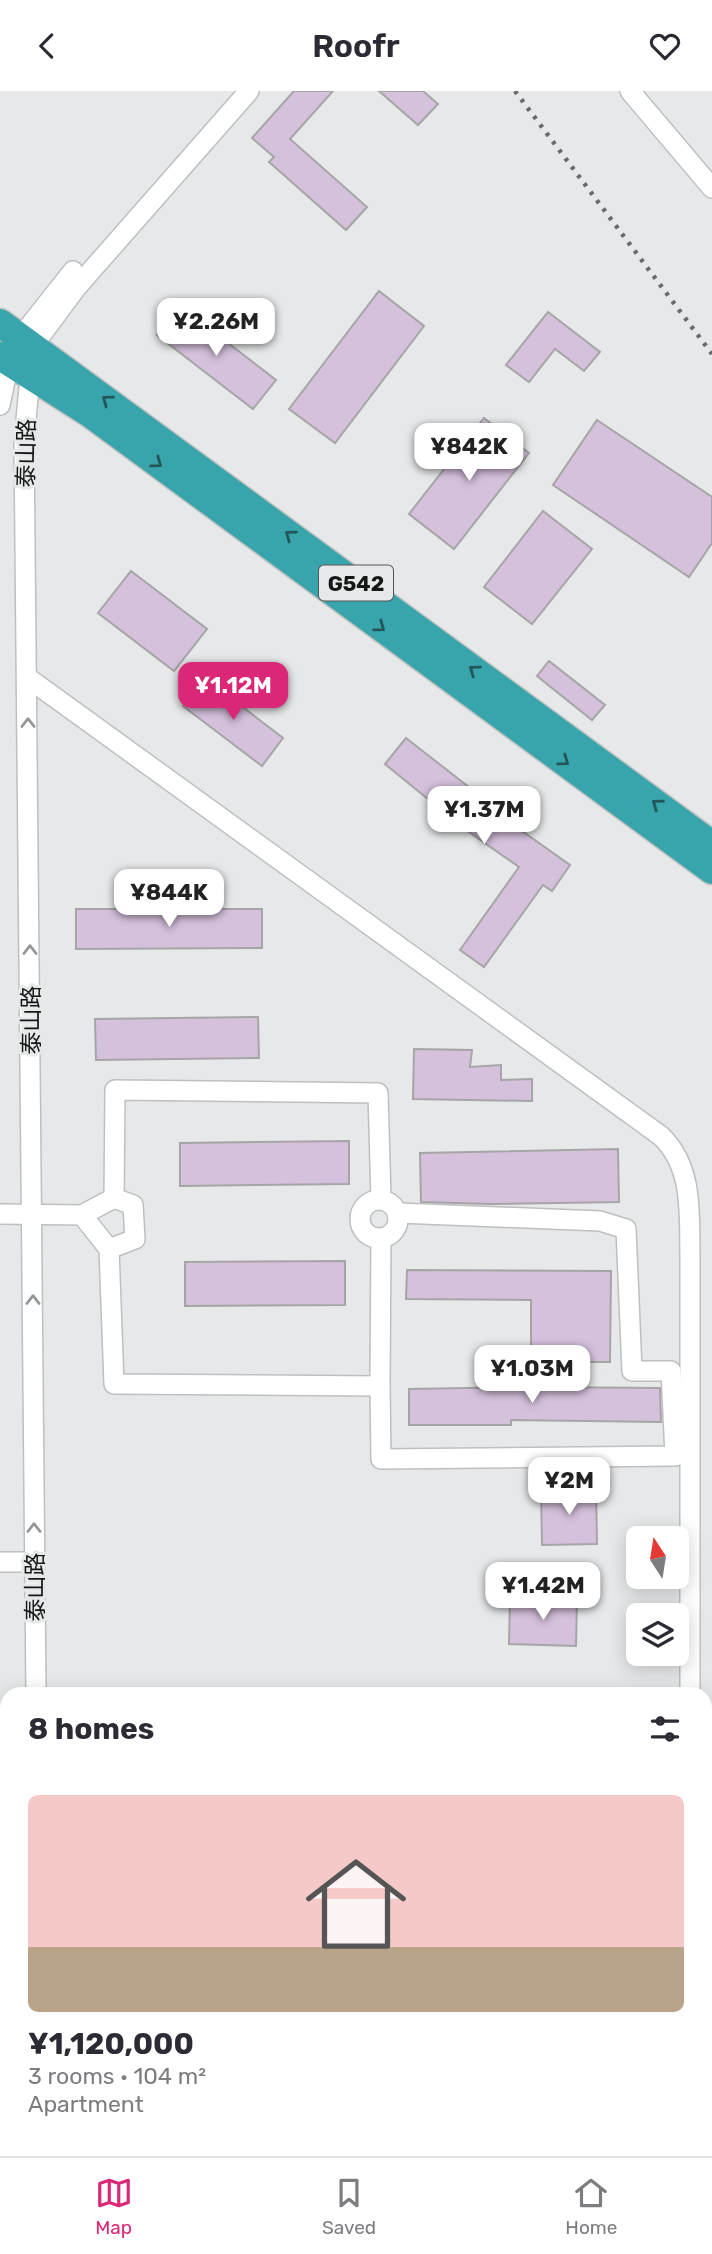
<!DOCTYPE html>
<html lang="en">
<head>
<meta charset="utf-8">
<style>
	body { margin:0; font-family:Rubik,"Noto Sans SC",sans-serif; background:#f2f2f3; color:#2b2b33; height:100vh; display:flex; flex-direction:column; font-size:26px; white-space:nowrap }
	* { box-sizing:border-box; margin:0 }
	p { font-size:23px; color:#7c7c81 }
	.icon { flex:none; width:38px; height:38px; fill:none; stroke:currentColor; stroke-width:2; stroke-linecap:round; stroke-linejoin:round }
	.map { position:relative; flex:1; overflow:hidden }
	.sheet { position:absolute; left:0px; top:1596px; width:712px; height:469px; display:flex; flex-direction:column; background:#fff; border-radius:21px 21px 0 0; box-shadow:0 4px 18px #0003 }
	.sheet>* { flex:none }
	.needle { width:46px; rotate:348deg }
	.tools { position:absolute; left:626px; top:1435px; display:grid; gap:14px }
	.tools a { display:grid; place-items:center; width:63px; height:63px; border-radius:10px; background:#fff; box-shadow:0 4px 18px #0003; font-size:35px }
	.price { position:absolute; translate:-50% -60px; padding:0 16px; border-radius:14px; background:#fff; color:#222; font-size:23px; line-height:46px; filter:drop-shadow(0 2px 4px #0008) }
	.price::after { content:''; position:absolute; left:50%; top:42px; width:21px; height:16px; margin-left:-10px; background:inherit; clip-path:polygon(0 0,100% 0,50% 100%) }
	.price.active { background:#db2777; color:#fff }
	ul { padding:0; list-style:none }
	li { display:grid; align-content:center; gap:14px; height:371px; padding:0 28px }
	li+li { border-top:2px solid #e1e1e2 }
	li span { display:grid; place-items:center; height:217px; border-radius:10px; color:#555 }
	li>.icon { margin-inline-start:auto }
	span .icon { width:126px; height:126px; fill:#fffc; stroke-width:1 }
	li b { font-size:30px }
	h2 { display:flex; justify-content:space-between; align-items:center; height:84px; padding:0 28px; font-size:30px }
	header { display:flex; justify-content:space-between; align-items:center; height:91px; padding:0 28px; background:#fff; font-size:32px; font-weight:600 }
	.dock { display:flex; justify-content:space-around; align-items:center; height:98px; border-top:2px solid #e1e1e2; background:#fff; font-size:19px; color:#7c7c81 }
	.dock a { display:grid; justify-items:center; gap:4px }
	.dock .active { color:#db2777 }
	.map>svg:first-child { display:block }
	.green { fill:#c4d0b6 }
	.building { fill:#d6c1dd; stroke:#a6a5a6; stroke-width:2 }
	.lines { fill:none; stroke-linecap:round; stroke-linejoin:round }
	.minor-casing { stroke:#bebfc0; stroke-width:22 }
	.highway-casing { stroke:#c2c2c2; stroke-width:31 }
	.minor { stroke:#fff; stroke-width:19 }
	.highway { stroke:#37a5ab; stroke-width:28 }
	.rail { stroke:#696a6b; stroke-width:4.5; stroke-dasharray:3.5 7; stroke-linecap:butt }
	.oneway { stroke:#245659 }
	.oneway2 { stroke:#969696 }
	.labels { text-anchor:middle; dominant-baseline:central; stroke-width:6; stroke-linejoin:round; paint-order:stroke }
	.shield { fill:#e7e8e9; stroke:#545555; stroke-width:2 }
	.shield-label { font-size:21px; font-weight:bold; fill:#151616 }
	.street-label { font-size:23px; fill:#151616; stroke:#e7e8e9 }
</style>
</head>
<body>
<header><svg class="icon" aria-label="back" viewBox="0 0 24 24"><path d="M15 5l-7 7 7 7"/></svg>Roofr<svg class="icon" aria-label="heart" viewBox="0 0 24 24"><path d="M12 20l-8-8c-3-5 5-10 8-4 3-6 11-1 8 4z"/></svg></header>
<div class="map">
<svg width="712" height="2065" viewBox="0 0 712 2065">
	<rect width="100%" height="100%" fill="#e7e8e9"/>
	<g class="green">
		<polygon points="64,1596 423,1597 423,1603 64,1603"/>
		<rect x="65" y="2058" width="359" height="7"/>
	</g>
	<g class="building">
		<polygon points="294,0 333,0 290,48 367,116 346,139 269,71 274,66 252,47"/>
		<polygon points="379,0 423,0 438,13 418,34"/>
		<polygon points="379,200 424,235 335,352 289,318"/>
		<polygon points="180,215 276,289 253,318 157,244"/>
		<polygon points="548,221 600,261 584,280 555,258 529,291 506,274"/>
		<polygon points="484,327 529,362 454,458 409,423"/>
		<polygon points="597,329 712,406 712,452 689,486 553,394"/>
		<polygon points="543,420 592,458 532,533 484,496"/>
		<polygon points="131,480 207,538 174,580 98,522"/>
		<polygon points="549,570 605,614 592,629 537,585"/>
		<polygon points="205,587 283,647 262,675 183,615"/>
		<polygon points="406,647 470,697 467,701 570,774 552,800 543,794 484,876 460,859 519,776 466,739 385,673"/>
		<polygon points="76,818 262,818 262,857 76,858"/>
		<polygon points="258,926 259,967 96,969 95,928"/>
		<polygon points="414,958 472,959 470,976 501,974 501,989 532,988 532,1010 413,1008"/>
		<polygon points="349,1050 349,1093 180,1095 180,1052"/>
		<polygon points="618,1058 619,1111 490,1113 421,1111 420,1062"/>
		<polygon points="345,1170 345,1214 185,1215 185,1171"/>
		<polygon points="407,1179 611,1180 610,1271 531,1271 531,1209 406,1208"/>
		<polygon points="532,1296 660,1297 661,1331 511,1329 511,1334 409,1334 409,1298"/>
		<polygon points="596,1399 597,1453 542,1454 541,1400"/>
		<polygon points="510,1507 577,1509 576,1555 509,1553"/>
	</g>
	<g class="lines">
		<defs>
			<g id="minor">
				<polyline points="630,0 712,97"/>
				<polyline points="0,314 9,271 20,247 73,180"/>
				<path d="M28 587 661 1045C694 1077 689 1123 690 1166V1603"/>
				<circle cx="379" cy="1128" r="19"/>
				<polyline points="0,1123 82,1124"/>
				<polyline points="381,1148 380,1295 114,1293 109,1158 135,1148 133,1114 114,1107 115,999 378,1002 381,1108"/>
				<polyline points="109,1158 82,1124 114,1107"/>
				<polyline points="380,1295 381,1368 675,1365 671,1280 632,1280 626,1138 600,1130 398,1122"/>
				<polyline points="0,1471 35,1471"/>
				<polyline points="36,1603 24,349 33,255 76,197 249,0"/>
				<polyline points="39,2058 39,2065"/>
				<polyline points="695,2058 695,2065"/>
			</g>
			<g id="highway">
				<polyline points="0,232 712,754"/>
				<polyline points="0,265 91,323 712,779"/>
			</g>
		</defs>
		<use href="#minor" class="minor-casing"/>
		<use href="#highway" class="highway-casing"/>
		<use href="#minor" class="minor"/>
		<use href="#highway" class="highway"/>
		<polyline class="rail" points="515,0 712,263"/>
	</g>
	<defs><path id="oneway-chevron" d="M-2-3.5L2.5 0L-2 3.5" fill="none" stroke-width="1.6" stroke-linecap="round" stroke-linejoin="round" transform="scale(1.75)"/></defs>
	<g class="oneway">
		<use href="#oneway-chevron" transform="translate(107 309) rotate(-144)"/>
		<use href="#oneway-chevron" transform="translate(157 372) rotate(36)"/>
		<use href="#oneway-chevron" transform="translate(290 444) rotate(-144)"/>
		<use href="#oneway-chevron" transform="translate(380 536) rotate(36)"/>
		<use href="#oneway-chevron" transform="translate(474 579) rotate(-144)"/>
		<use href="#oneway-chevron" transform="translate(564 670) rotate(36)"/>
		<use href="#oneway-chevron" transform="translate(657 713) rotate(-144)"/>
	</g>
	<g class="oneway2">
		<use href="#oneway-chevron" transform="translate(28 632) rotate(-90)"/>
		<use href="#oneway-chevron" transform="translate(30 859) rotate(-90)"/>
		<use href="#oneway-chevron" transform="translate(33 1209) rotate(-90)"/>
		<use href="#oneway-chevron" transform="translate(34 1437) rotate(-90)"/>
	</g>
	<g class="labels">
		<rect class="shield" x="319" y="474.5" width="74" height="35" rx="5"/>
		<g class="shield-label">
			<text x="356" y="492">G542</text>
		</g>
		<g class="street-label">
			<text transform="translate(26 362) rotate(-89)">泰山路</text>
			<text transform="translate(31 929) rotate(-90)">泰山路</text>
			<text transform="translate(35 1496) rotate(-90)">泰山路</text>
		</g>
	</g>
</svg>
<div class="tools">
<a><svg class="needle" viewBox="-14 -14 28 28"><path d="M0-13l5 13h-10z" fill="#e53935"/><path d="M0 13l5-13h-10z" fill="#7c7c81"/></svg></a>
<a><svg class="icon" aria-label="layers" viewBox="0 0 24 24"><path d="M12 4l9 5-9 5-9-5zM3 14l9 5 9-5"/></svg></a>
</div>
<b class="price" style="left:216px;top:267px">¥2.26M</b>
<b class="price" style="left:469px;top:392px">¥842K</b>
<b class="price active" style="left:233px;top:631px">¥1.12M</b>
<b class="price" style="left:484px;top:755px">¥1.37M</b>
<b class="price" style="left:169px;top:838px">¥844K</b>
<b class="price" style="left:532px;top:1314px">¥1.03M</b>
<b class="price" style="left:569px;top:1426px">¥2M</b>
<b class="price" style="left:543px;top:1531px">¥1.42M</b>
<section class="sheet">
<h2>8 homes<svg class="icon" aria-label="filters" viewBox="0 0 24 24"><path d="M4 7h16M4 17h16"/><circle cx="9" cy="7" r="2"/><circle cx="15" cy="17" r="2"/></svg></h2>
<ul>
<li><span style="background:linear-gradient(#f6c9c9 70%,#b9a48a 0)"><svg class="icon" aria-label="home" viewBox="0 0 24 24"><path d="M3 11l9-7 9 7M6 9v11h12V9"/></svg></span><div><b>¥1,120,000</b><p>3 rooms · 104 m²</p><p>Apartment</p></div></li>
</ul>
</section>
</div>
<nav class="dock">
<a class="active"><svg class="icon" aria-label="map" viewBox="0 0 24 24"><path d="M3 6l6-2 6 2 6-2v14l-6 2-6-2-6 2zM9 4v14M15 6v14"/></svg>Map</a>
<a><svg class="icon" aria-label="saved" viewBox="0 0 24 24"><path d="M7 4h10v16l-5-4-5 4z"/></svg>Saved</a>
<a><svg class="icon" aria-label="home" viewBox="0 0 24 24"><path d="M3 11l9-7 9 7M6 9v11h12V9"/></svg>Home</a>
</nav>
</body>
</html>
